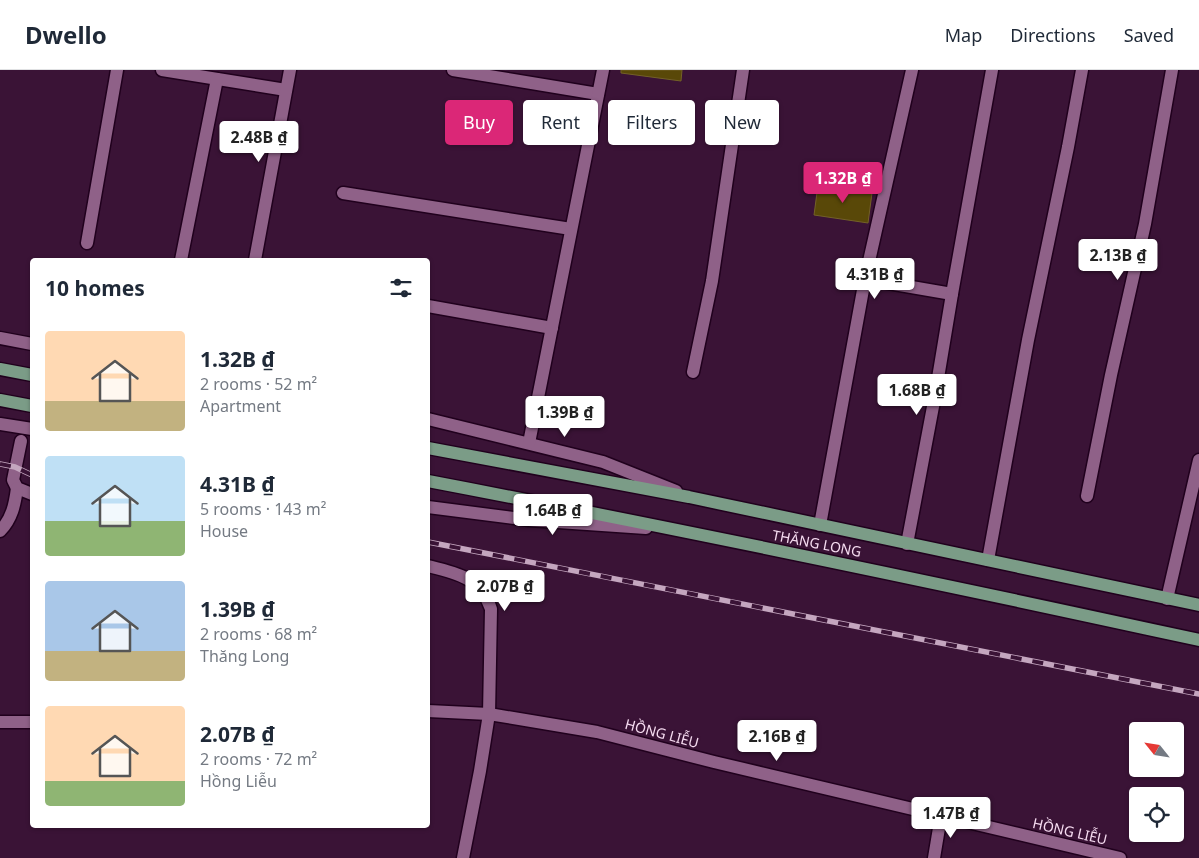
<!DOCTYPE html>
<html lang="en">
<head>
<meta charset="utf-8">
<style>
	body { margin:0; font-family:"Noto Sans",sans-serif; background:#f2f2f3; color:#1f2937; height:100vh; display:flex; flex-direction:column; font-size:19px; white-space:nowrap }
	* { box-sizing:border-box; margin:0 }
	p { font-size:16px; color:#747a83 }
	.icon { flex:none; width:28px; height:28px; fill:none; stroke:currentColor; stroke-width:2; stroke-linecap:round; stroke-linejoin:round }
	.map { position:relative; flex:1; overflow:hidden }
	.drawer { position:absolute; left:30px; top:188px; width:400px; height:570px; display:flex; flex-direction:column; background:#fff; border-radius:5px; box-shadow:0 1px 4px #0004 }
	.drawer>* { flex:none }
	.hud { position:absolute; left:445px; top:30px; width:475px; height:45px; display:flex; gap:10px }
	.needle { width:32px; rotate:300deg }
	.fabs { position:absolute; left:1129px; top:652px; display:grid; gap:10px }
	.fabs a { display:grid; place-items:center; width:55px; height:55px; border-radius:5px; background:#fff; box-shadow:0 1px 4px #0004; font-size:25px }
	.price { position:absolute; translate:-50% -42px; padding:0 11px; border-radius:5px; background:#fff; color:#222; font-size:16px; line-height:32px; filter:drop-shadow(0 1px 2px #0008) }
	.price::after { content:''; position:absolute; left:50%; top:30px; width:15px; height:11px; margin-left:-8px; background:inherit; clip-path:polygon(0 0,100% 0,50% 100%) }
	.price.on { background:#db2777; color:#fff }
	ul { padding:0; list-style:none }
	li { display:flex; align-items:center; gap:15px; height:125px; padding:0 15px }
	li span { display:grid; place-items:center; flex:none; width:140px; height:100px; border-radius:5px; color:#555 }
	li>.icon { margin-inline-start:auto }
	span .icon { width:60px; height:60px; fill:#fffc; stroke-width:1 }
	li b { font-size:21px }
	h2 { display:flex; justify-content:space-between; align-items:center; height:60px; padding:0 15px; font-size:21px }
	.tag { padding:0 18px; border-radius:5px; background:#fff; box-shadow:0 1px 4px #0004; font-size:18px; line-height:45px }
	.tag.on { background:#db2777; color:#fff }
	header { display:flex; align-items:center; gap:30px; box-sizing:border-box; height:70px; padding:0 25px; background:#fff; border-bottom:1px solid #e0e1e3 }
	header strong { font-size:24px }
	nav { display:flex; gap:28px; margin-inline-start:auto; font-size:18px }
	.map>svg:first-child { display:block }
	.building { fill:#594808; stroke:#736128 }
	.lines { fill:none; stroke-linecap:round; stroke-linejoin:round }
	.minor-casing { stroke:#20001d; stroke-width:15 }
	.major-casing { stroke:#20001d; stroke-width:15 }
	.minor { stroke:#8f6188; stroke-width:12 }
	.major { stroke:#7b9c87; stroke-width:12 }
	.rail-casing { stroke:#c4a6bf; stroke-width:5.5 }
	.rail { stroke:#3a1336; stroke-width:4; stroke-dasharray:11; stroke-linecap:butt }
	.labels { text-anchor:middle; dominant-baseline:central; stroke-width:4; stroke-linejoin:round; paint-order:stroke }
	.street-label { font-size:14px; fill:#f6dcf1; stroke:#3a1336 }
</style>
</head>
<body>
<header>
<strong>Dwello</strong>
<nav><a>Map</a><a>Directions</a><a>Saved</a></nav>
</header>
<div class="map">
<svg width="1199" height="788" viewBox="0 0 1199 788">
	<rect width="100%" height="100%" fill="#3a1336"/>
	<g class="building">
		<polygon points="621,0 682,0 681,11 621,3"/>
		<polygon points="818,115 872,123 868,153 814,145"/>
	</g>
	<g class="lines">
		<defs>
			<g id="minor">
				<polyline points="162,0 286,20"/>
				<polyline points="453,0 598,24"/>
				<polyline points="343,123 571,159"/>
				<polyline points="87,173 117,0"/>
				<polyline points="181,190 217,9"/>
				<polyline points="255,190 290,0"/>
				<polyline points="865,209 952,224 992,0"/>
				<polyline points="428,236 552,258"/>
				<polyline points="0,268 32,274"/>
				<polyline points="693,302 712,211 743,0"/>
				<polyline points="428,349 603,392 676,421"/>
				<polyline points="0,354 32,359"/>
				<polyline points="21,371 13,410 17,418 32,424"/>
				<polyline points="529,373 603,0"/>
				<polyline points="1087,426 1111,305 1145,154 1172,0"/>
				<polyline points="428,437 529,450 646,458"/>
				<polyline points="820,455 865,209 912,0"/>
				<path d="M0 461C12 449 15 434 17 418"/>
				<polyline points="907,474 935,326 952,224"/>
				<polyline points="988,490 1028,270 1068,77 1082,0"/>
				<path d="M428 496C457 503 481 508 491 539L489 644 480 701 463 788"/>
				<polyline points="1167,529 1199,390"/>
				<polyline points="428,641 489,644 597,662 714,692 1120,788"/>
				<polyline points="0,652 32,652"/>
				<polyline points="934,788 941,746"/>
			</g>
			<g id="major">
				<polyline points="0,299 32,305"/>
				<polyline points="0,330 32,336"/>
				<polyline points="428,378 689,427 1199,535"/>
				<path d="M428 411C685 460 942 514 1199 570"/>
			</g>
		</defs>
		<use href="#minor" class="minor-casing"/>
		<use href="#major" class="major-casing"/>
		<use href="#minor" class="minor"/>
		<use href="#major" class="major"/>
		<defs>
			<g id="rail">
				<polyline points="0,394 15,397 32,405"/>
				<polyline points="428,472 1199,624"/>
			</g>
		</defs>
		<use href="#rail" class="rail-casing"/>
		<use href="#rail" class="rail"/>
	</g>
	<g class="labels">
		<g class="street-label">
			<text transform="translate(817 473) rotate(11)">THĂNG LONG</text>
			<text transform="translate(662 663) rotate(15)">HỒNG LIỄU</text>
			<text transform="translate(1070 761) rotate(13)">HỒNG LIỄU</text>
		</g>
	</g>
</svg>
<div class="fabs">
<a><svg class="needle" viewBox="-14 -14 28 28"><path d="M0-13l5 13h-10z" fill="#e53935"/><path d="M0 13l5-13h-10z" fill="#747a83"/></svg></a>
<a><svg class="icon" aria-label="locate" viewBox="0 0 24 24"><circle cx="12" cy="12" r="6"/><path d="M12 2v4M12 18v4M2 12h4M18 12h4"/></svg></a>
</div>
<b class="price" style="left:259px;top:93px">2.48B ₫</b>
<b class="price on" style="left:843px;top:134px">1.32B ₫</b>
<b class="price" style="left:1118px;top:211px">2.13B ₫</b>
<b class="price" style="left:875px;top:230px">4.31B ₫</b>
<b class="price" style="left:917px;top:346px">1.68B ₫</b>
<b class="price" style="left:565px;top:368px">1.39B ₫</b>
<b class="price" style="left:553px;top:466px">1.64B ₫</b>
<b class="price" style="left:505px;top:542px">2.07B ₫</b>
<b class="price" style="left:777px;top:692px">2.16B ₫</b>
<b class="price" style="left:951px;top:769px">1.47B ₫</b>
<div class="hud">
<a class="tag on">Buy</a>
<a class="tag">Rent</a>
<a class="tag">Filters</a>
<a class="tag">New</a>
</div>
<section class="drawer">
<h2>10 homes<svg class="icon" aria-label="filters" viewBox="0 0 24 24"><path d="M4 7h16M4 17h16"/><circle cx="9" cy="7" r="2"/><circle cx="15" cy="17" r="2"/></svg></h2>
<ul>
<li><span style="background:linear-gradient(#ffd9b3 70%,#c2b280 0)"><svg class="icon" aria-label="home" viewBox="0 0 24 24"><path d="M3 11l9-7 9 7M6 9v11h12V9"/></svg></span><div><b>1.32B ₫</b><p>2 rooms · 52 m²</p><p>Apartment</p></div></li>
<li><span style="background:linear-gradient(#bfe0f5 65%,#8fb573 0)"><svg class="icon" aria-label="home" viewBox="0 0 24 24"><path d="M3 11l9-7 9 7M6 9v11h12V9"/></svg></span><div><b>4.31B ₫</b><p>5 rooms · 143 m²</p><p>House</p></div></li>
<li><span style="background:linear-gradient(#a9c7e8 70%,#c2b280 0)"><svg class="icon" aria-label="home" viewBox="0 0 24 24"><path d="M3 11l9-7 9 7M6 9v11h12V9"/></svg></span><div><b>1.39B ₫</b><p>2 rooms · 68 m²</p><p>Thăng Long</p></div></li>
<li><span style="background:linear-gradient(#ffd9b3 75%,#8fb573 0)"><svg class="icon" aria-label="home" viewBox="0 0 24 24"><path d="M3 11l9-7 9 7M6 9v11h12V9"/></svg></span><div><b>2.07B ₫</b><p>2 rooms · 72 m²</p><p>Hồng Liễu</p></div></li>
</ul>
</section>
</div>
</body>
</html>
